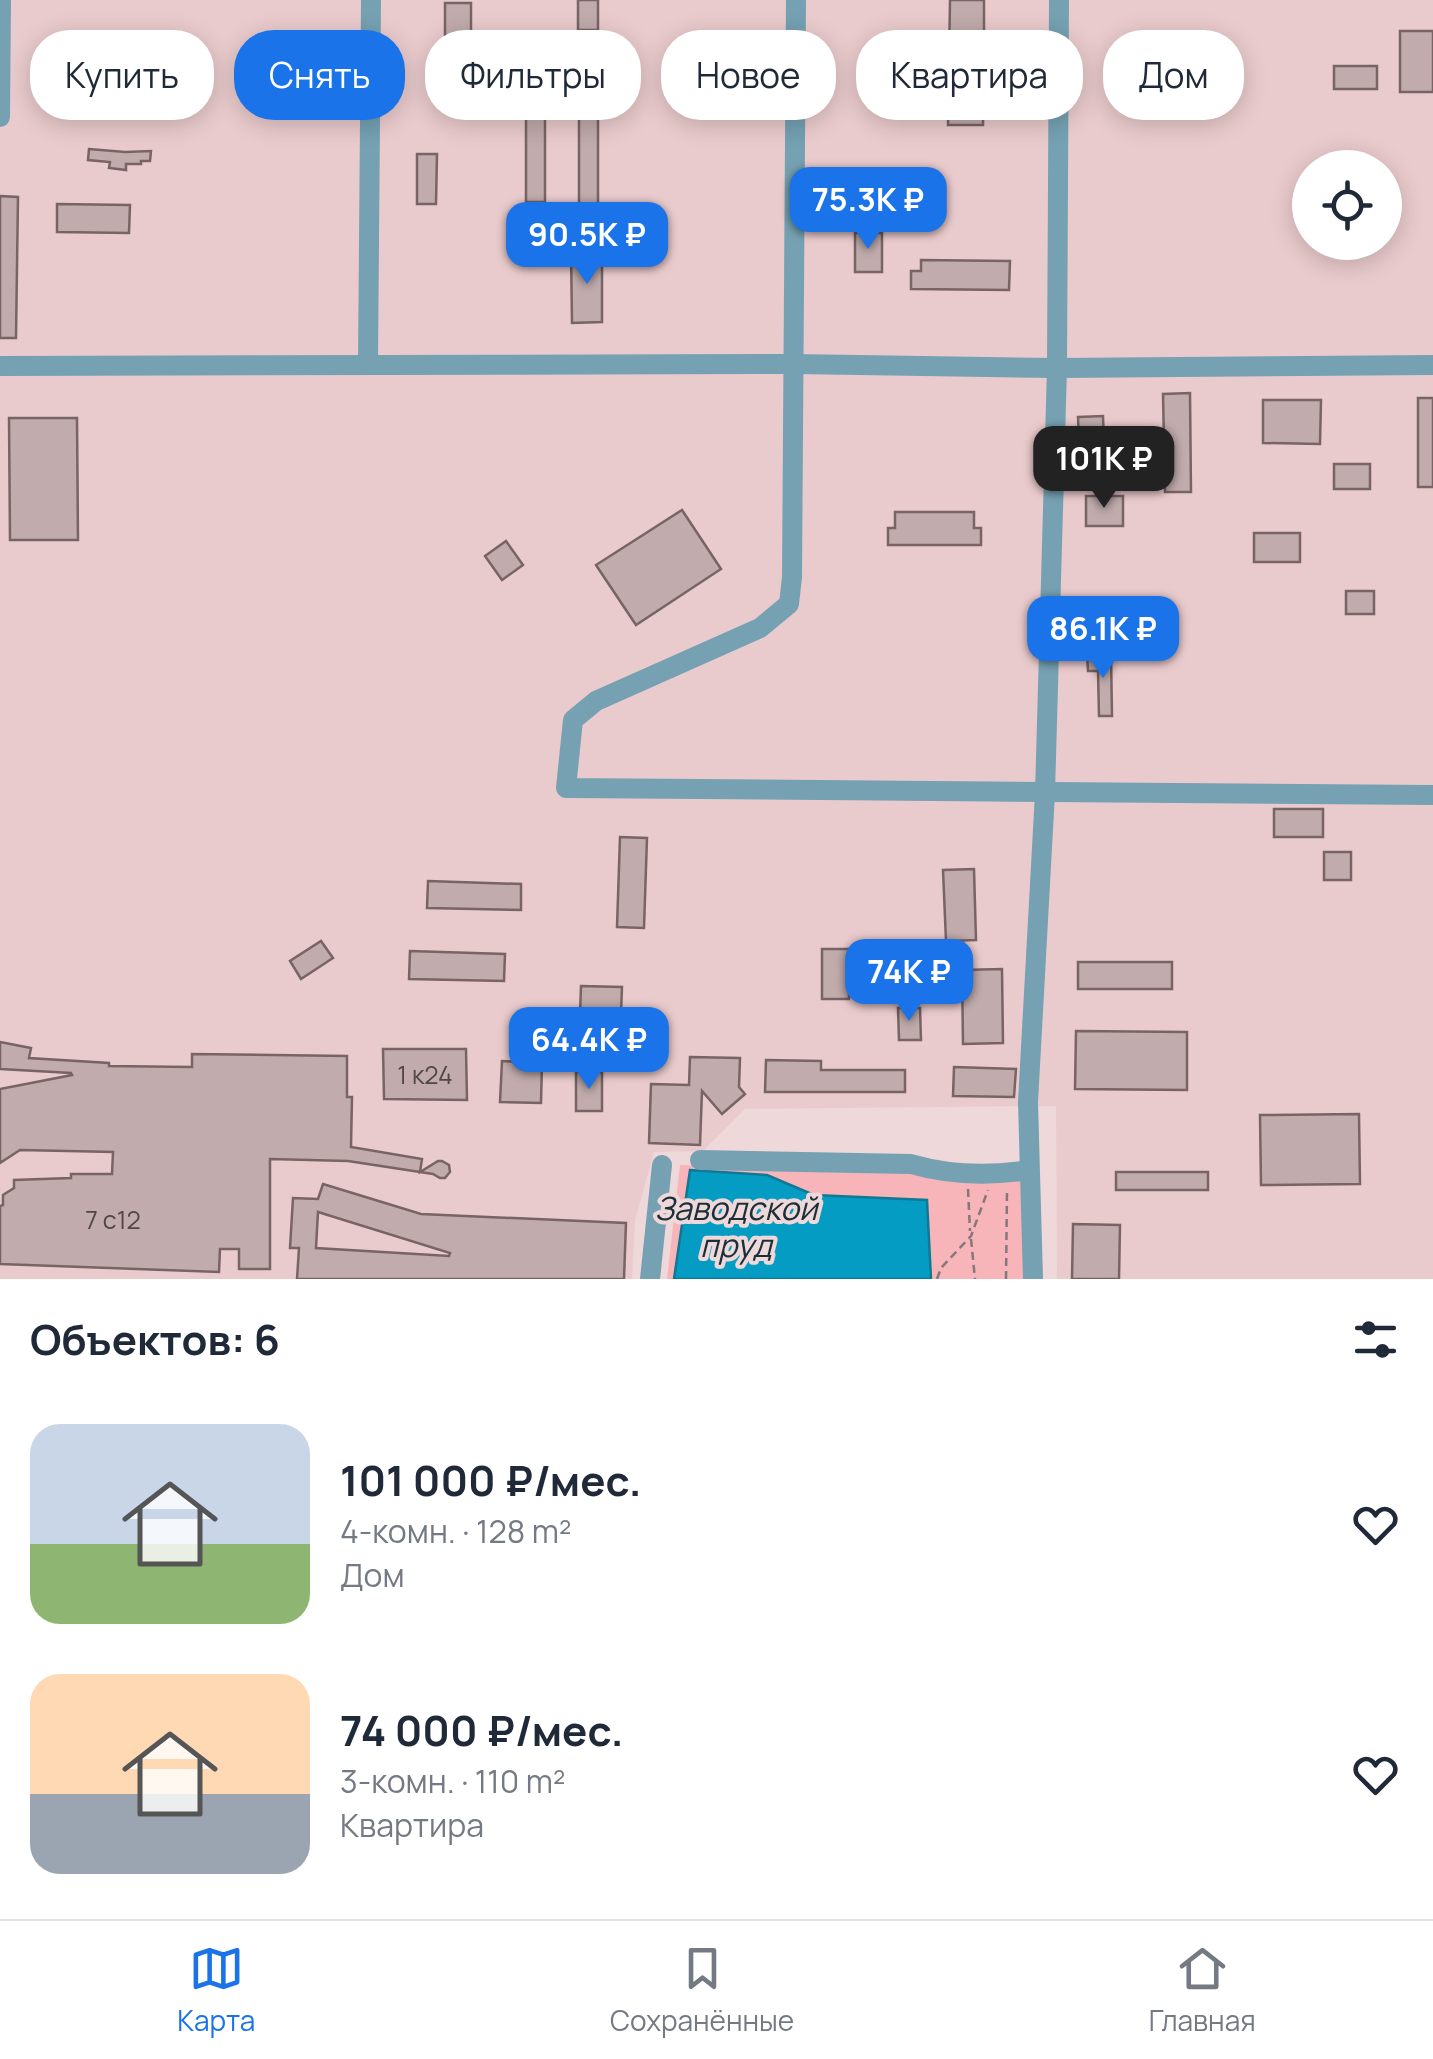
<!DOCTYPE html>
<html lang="ru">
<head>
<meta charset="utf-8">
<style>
	body { margin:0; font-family:Manrope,sans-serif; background:#f6f6f7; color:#1f2937; height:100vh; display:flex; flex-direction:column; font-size:38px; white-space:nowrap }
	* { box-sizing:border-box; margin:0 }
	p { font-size:32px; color:#747a83 }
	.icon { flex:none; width:55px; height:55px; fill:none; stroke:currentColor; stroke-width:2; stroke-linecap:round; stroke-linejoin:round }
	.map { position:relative; height:1279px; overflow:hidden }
	.side { display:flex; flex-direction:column; background:#fff; flex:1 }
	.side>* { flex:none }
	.top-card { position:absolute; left:30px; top:30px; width:1375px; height:90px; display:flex; gap:20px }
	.buttons { position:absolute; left:1292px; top:150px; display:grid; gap:20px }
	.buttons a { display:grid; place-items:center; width:110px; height:110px; border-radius:50%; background:#fff; box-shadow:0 5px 25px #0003; font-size:50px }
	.price { position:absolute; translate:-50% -85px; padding:0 22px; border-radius:20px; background:#1a73e8; color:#fff; font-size:32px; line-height:65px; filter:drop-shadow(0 2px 5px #0008) }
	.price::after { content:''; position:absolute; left:50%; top:60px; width:30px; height:22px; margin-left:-15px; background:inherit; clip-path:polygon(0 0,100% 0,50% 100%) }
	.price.on { background:#222; color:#fff }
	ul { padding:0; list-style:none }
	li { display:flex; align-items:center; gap:30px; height:250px; padding:0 30px }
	li span { display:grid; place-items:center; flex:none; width:280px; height:200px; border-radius:30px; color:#555 }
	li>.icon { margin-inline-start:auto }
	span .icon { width:120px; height:120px; fill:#fffc; stroke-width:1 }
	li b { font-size:42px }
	h2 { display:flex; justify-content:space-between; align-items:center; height:120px; padding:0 30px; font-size:42px }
	.pill { padding:0 35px; border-radius:40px; background:#fff; box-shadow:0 5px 25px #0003; font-size:35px; line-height:90px }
	.pill.on { background:#1a73e8; color:#fff }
	.tab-bar { display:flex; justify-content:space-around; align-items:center; height:140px; border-top:2px solid #e0e1e3; background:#fff; font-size:28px; color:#747a83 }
	.tab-bar a { display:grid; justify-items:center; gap:5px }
	.tab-bar .on { color:#1a73e8 }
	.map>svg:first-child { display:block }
	.built { fill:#eacbcd; fill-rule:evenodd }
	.green { fill:#f7b4b9 }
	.water { fill:#059cc3; stroke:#117894; stroke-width:2.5 }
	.building { fill:#c1abac; stroke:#786465; stroke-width:2.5; fill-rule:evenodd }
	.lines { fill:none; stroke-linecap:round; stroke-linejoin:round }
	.path { stroke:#867778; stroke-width:2.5; stroke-dasharray:8 5; stroke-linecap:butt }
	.minor { stroke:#75a1b2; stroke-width:20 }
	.labels { text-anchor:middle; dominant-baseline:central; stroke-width:8; stroke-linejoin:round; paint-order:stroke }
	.number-label { font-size:25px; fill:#524647 }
	.water-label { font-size:32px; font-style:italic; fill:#1a2f37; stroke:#efd8d9 }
</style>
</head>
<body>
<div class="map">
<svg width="1433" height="1279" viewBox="0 0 1433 1279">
	<rect width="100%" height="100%" fill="#efd8d9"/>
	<path class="built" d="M0 0H1433V1279H1057L1056 1106 745 1109 703 1151 654 1152 635 1221 632 1279H0ZM1310 168H1385V242H1310Z"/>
	<polygon class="green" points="680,1165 1024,1176 1027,1279 667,1279"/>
	<polygon class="water" points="690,1170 767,1175 814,1195 927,1200 931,1279 674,1279"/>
	<g class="building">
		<rect x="578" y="0" width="20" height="30"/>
		<polygon points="950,0 984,0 984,40 1010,40 1009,71 984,71 983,125 948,125"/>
		<rect x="445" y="3" width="26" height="93"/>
		<rect x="1400" y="31" width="33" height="61"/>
		<polygon points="540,46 541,81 522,81 521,47"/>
		<polygon points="876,51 910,51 910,112 877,112"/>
		<rect x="579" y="62" width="19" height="149"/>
		<rect x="1334" y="66" width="43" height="23"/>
		<rect x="526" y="116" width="19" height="86"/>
		<polygon points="89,149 125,152 151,151 150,161 141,161 141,164 126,164 126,170 109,168 110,162 88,160"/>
		<polygon points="417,154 437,154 436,204 417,204"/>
		<polygon points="0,196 18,197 16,338 0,338"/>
		<polygon points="57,204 130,205 129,233 57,232"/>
		<rect x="855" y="233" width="27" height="39"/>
		<polygon points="571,251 602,251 602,322 572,323"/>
		<polygon points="921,260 1010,261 1009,290 911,289 911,271 921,271"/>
		<polygon points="1190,393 1191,492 1165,492 1163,394"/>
		<rect x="1418" y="398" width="15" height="89"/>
		<polygon points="1263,400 1321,400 1320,444 1263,443"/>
		<polygon points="1103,416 1104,442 1079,443 1078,417"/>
		<polygon points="9,418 77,418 78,540 10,540"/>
		<rect x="1334" y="464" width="36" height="25"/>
		<rect x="1086" y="496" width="37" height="30"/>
		<polygon points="682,510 721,569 636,625 596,565"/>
		<polygon points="895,512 974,512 974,528 981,528 981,545 888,545 888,528 895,528"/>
		<rect x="1254" y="533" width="46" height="29"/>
		<polygon points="506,541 523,565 502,580 485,556"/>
		<rect x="1346" y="591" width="28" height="23"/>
		<polygon points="1087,654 1111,654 1112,716 1099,716 1098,671 1088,671"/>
		<rect x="1274" y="809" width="49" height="28"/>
		<polygon points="620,837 647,838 644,928 617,927"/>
		<rect x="1324" y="852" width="27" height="28"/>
		<polygon points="974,869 976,940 946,941 943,870"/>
		<polygon points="428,881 521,884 521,910 427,908"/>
		<polygon points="321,941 333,958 301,979 290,961"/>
		<rect x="822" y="949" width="27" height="50"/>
		<polygon points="410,951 505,954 504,981 409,979"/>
		<rect x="1078" y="962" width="94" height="27"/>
		<polygon points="1002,969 1003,1043 963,1044 962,970"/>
		<polygon points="581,986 622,987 621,1014 580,1014"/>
		<polygon points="898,1008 920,1008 921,1040 899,1040"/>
		<polygon points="1076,1031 1187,1032 1187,1090 1075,1089"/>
		<polygon points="0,1042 31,1048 29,1058 109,1063 109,1066 192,1067 192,1054 347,1056 347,1097 352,1097 351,1147 422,1159 420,1172 438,1161 442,1161 449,1165 450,1172 445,1178 440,1178 433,1174 348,1161 270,1159 270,1269 239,1269 239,1249 220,1249 219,1272 0,1264 0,1206 3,1205 3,1195 14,1188 14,1180 71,1178 71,1174 112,1174 113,1152 20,1150 0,1163 0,1089 72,1075 71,1073 0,1069"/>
		<polygon points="383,1049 466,1049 467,1100 384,1099"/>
		<polygon points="690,1057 740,1058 739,1087 745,1094 722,1114 702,1091 700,1145 649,1143 651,1084 689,1085"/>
		<polygon points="766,1060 821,1061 821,1070 905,1070 905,1092 765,1092"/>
		<polygon points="502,1061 542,1063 541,1103 500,1102"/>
		<polygon points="954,1067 1016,1069 1014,1097 953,1096"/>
		<rect x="576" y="1072" width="26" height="39"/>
		<polygon points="1359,1114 1360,1184 1261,1185 1260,1115"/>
		<rect x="1116" y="1172" width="92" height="18"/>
		<path d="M323 1184 421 1214 626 1223 624 1279H297L299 1248H290L293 1198 318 1199ZM318 1212 450 1253 449 1256 316 1248Z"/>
		<polygon points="1073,1224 1120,1225 1119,1279 1072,1279"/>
	</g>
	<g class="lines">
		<g class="path">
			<polyline points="968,1189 970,1231"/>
			<polyline points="971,1239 975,1279"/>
			<polyline points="937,1279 941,1268 971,1236 988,1190"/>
			<polyline points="1006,1279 1007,1190"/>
		</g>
		<g class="minor">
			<polyline points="796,0 792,577 789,604 760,628 596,701 573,720 566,788 1433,795"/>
			<polyline points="0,117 1,0"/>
			<polyline points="368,364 371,0"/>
			<polyline points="0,366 794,364 1057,368 1433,365"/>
			<path d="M700 1160 911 1164C949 1175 990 1176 1029 1170"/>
			<polyline points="650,1279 662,1165"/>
			<polyline points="1033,1279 1028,1102 1045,793 1057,368 1059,0"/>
		</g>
	</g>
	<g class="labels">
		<g class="number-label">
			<text x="425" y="1074">1 к24</text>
			<text x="113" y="1219">7 c12</text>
		</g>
		<g class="water-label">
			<text x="736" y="1208">Заводской<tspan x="736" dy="37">пруд</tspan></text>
		</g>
	</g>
</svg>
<div class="buttons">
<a><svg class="icon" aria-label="locate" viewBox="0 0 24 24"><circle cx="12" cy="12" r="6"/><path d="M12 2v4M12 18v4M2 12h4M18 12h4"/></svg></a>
</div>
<b class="price" style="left:868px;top:252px">75.3K ₽</b>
<b class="price" style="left:587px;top:287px">90.5K ₽</b>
<b class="price on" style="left:1104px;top:511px">101K ₽</b>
<b class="price" style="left:1103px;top:681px">86.1K ₽</b>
<b class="price" style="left:909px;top:1024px">74K ₽</b>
<b class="price" style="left:589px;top:1092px">64.4K ₽</b>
<div class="top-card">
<a class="pill">Купить</a>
<a class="pill on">Снять</a>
<a class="pill">Фильтры</a>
<a class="pill">Новое</a>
<a class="pill">Квартира</a>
<a class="pill">Дом</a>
</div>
</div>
<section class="side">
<h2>Объектов: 6<svg class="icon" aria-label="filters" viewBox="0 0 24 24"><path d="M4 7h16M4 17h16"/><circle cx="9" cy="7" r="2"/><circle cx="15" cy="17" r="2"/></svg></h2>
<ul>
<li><span style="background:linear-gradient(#c9d6e8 60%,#8fb573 0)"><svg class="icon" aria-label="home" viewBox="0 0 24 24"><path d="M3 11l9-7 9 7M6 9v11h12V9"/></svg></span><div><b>101 000 ₽/мес.</b><p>4-комн. · 128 m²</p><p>Дом</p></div><svg class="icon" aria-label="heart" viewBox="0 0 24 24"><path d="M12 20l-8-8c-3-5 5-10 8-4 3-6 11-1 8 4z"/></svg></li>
<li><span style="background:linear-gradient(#ffd9b3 60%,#9aa5b1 0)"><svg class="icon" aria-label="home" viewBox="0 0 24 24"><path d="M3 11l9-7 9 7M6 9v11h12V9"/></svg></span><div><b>74 000 ₽/мес.</b><p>3-комн. · 110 m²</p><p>Квартира</p></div><svg class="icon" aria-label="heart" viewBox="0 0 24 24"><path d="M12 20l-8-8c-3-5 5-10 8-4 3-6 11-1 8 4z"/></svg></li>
</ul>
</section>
<nav class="tab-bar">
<a class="on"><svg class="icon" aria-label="map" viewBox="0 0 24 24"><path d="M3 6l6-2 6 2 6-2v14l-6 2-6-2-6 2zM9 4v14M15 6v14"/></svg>Карта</a>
<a><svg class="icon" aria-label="saved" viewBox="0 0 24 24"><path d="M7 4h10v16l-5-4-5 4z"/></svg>Сохранённые</a>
<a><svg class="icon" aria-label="home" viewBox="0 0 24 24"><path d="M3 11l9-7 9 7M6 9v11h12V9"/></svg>Главная</a>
</nav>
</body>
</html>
